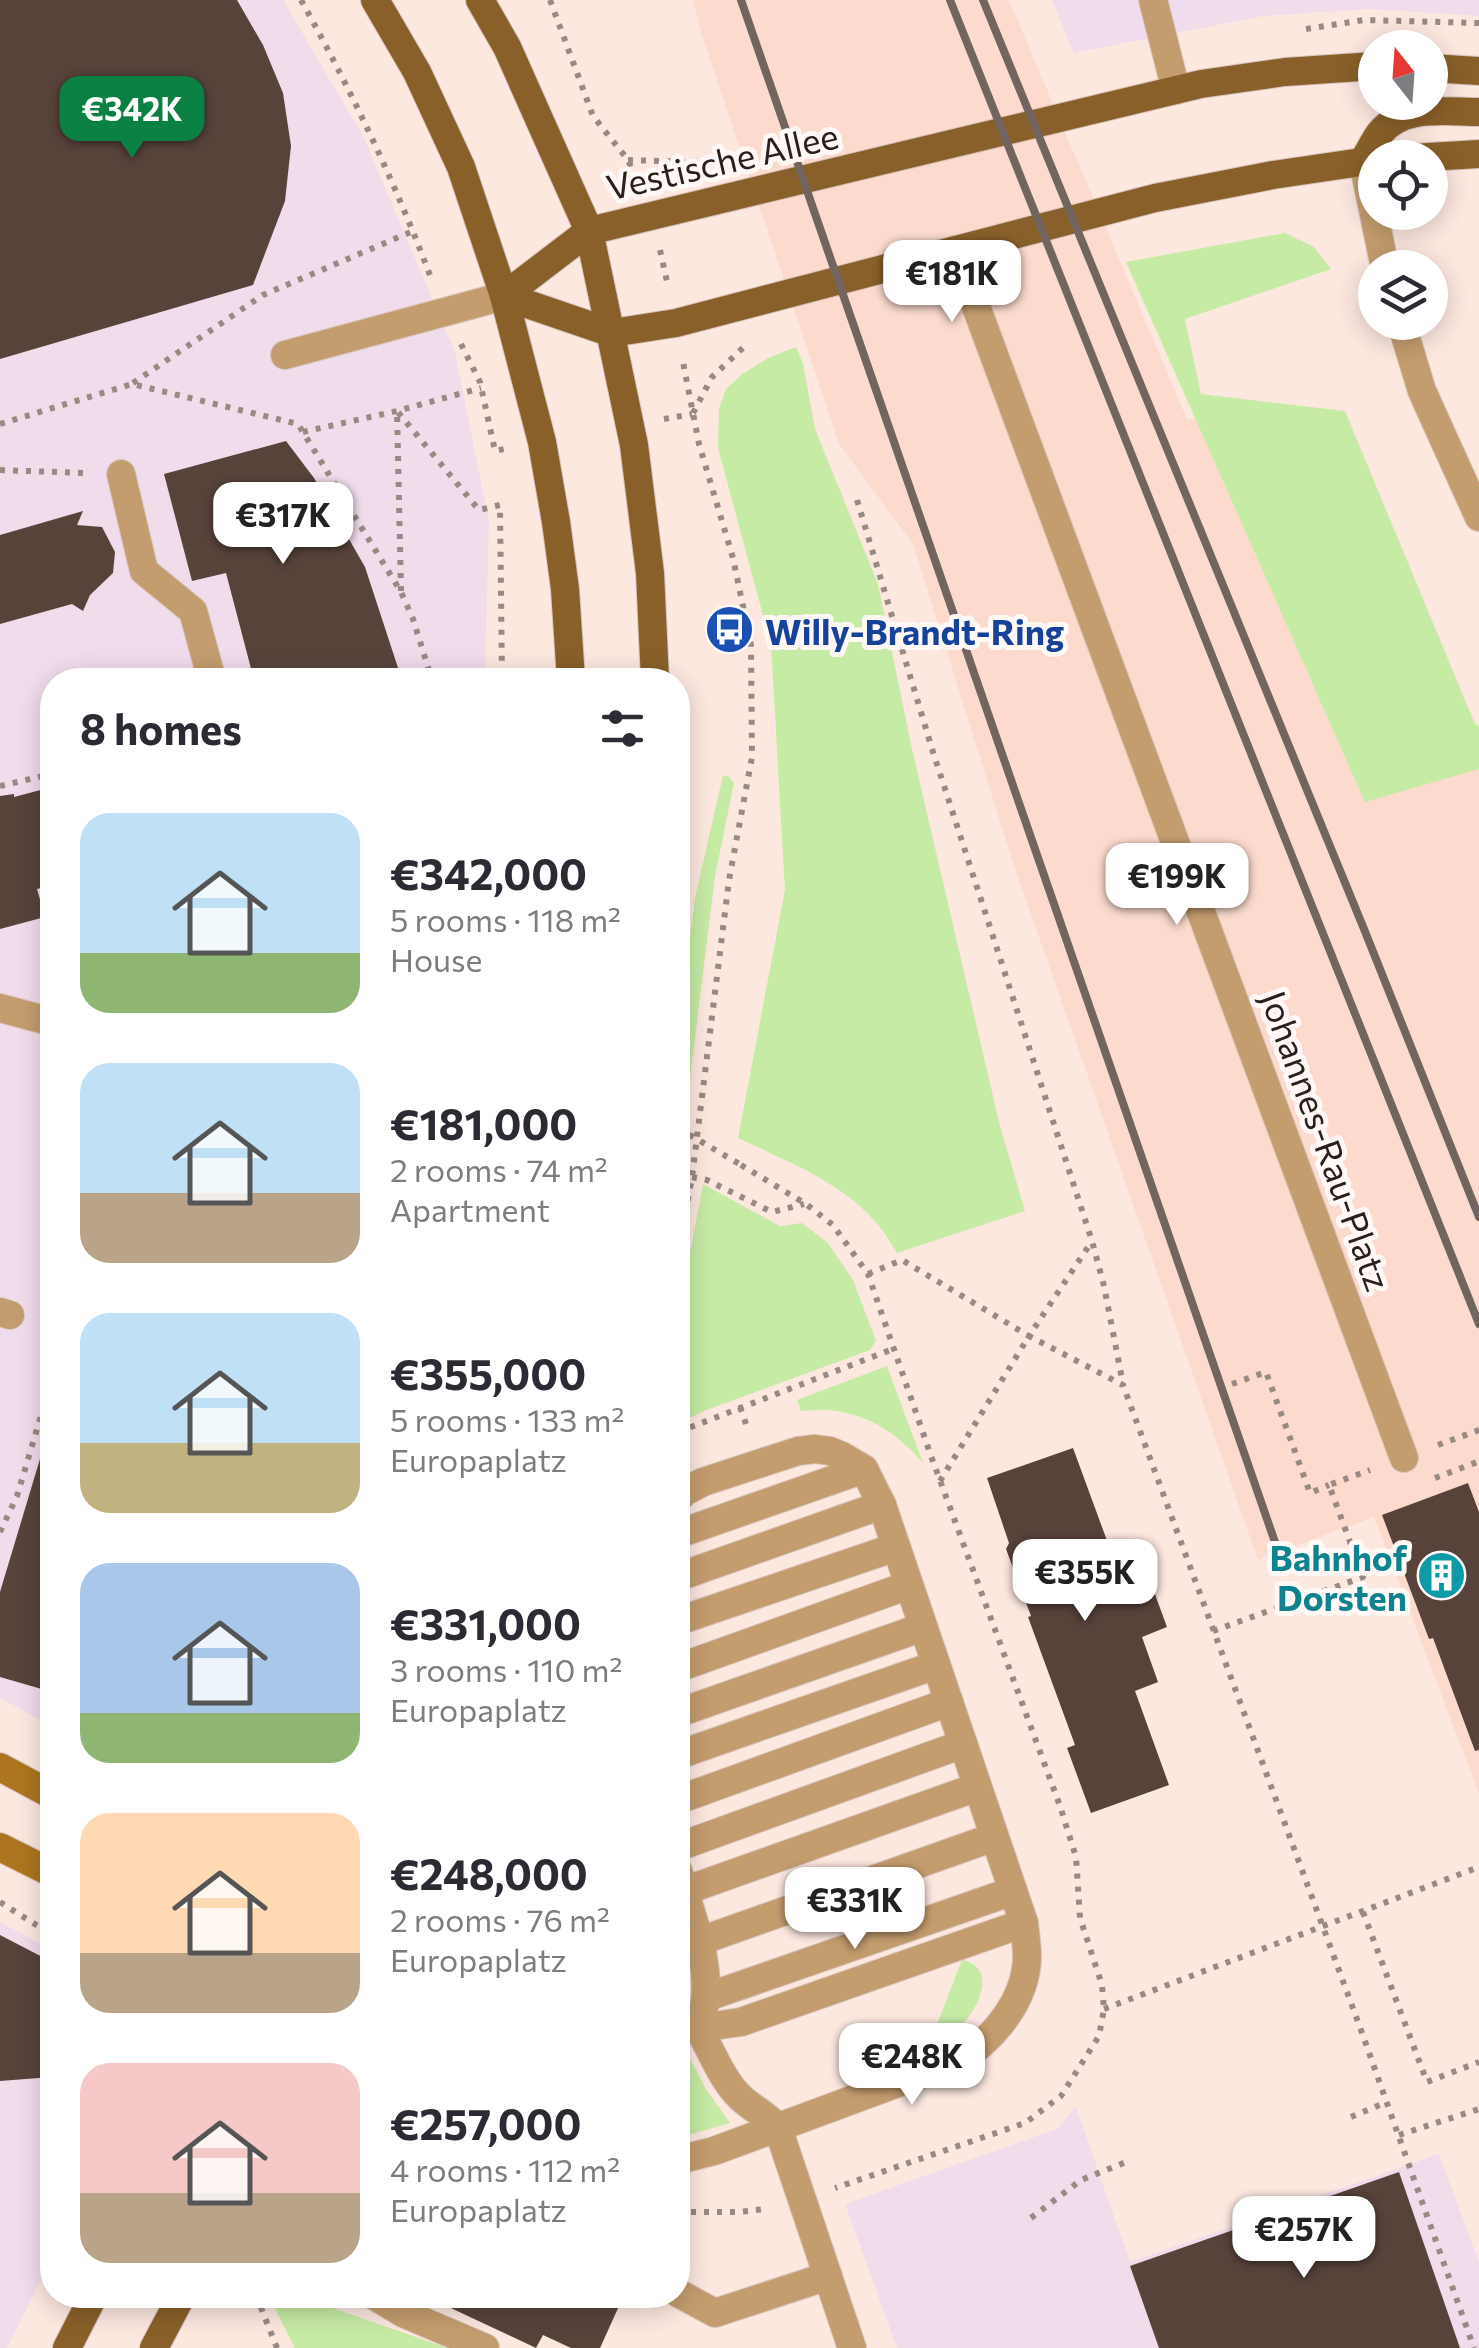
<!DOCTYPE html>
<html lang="en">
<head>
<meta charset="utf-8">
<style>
	body { margin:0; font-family:Commissioner,sans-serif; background:#f7f7f7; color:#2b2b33; height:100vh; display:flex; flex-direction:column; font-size:38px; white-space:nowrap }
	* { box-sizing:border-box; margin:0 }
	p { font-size:32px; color:#7c7c81 }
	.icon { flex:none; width:55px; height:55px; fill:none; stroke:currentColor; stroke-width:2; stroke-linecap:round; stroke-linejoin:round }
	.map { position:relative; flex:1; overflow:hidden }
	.sheet { position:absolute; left:40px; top:668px; width:650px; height:1640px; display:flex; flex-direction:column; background:#fff; border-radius:40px; box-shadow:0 5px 25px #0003 }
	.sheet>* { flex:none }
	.needle { width:65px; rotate:343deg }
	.buttons { position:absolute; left:1358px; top:30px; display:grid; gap:20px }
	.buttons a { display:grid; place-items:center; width:90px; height:90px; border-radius:50%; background:#fff; box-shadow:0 5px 25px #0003; font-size:50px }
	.price { position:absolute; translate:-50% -85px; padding:0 22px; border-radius:20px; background:#fff; color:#222; font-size:32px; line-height:65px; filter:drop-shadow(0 2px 5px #0008) }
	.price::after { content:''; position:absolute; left:50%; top:60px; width:30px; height:22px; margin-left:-15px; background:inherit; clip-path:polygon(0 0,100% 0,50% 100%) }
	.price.selected { background:#0b8043; color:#fff }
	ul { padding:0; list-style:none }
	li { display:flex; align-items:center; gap:30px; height:250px; padding:0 40px }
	li span { display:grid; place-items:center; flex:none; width:280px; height:200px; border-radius:30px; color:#555 }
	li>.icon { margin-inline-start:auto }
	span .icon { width:120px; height:120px; fill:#fffc; stroke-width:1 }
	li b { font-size:42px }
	h2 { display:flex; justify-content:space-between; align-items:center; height:120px; padding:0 40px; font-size:42px }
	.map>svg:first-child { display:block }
	.commercial { fill:#f1dceb }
	.built { fill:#fcdbce }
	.green { fill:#c6eba5 }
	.building { fill:#58433b }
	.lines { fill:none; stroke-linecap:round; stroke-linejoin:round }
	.service-casing { stroke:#d7c4bd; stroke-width:30 }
	.minor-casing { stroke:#d7c4bd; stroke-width:30 }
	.secondary-casing { stroke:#d7c4bd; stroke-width:30 }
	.primary-casing { stroke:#d7c4bd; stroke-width:30 }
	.path { stroke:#998983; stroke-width:6; stroke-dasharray:5 8; stroke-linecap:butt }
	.service { stroke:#c49d6e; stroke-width:28 }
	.minor { stroke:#c49d6e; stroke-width:28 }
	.secondary { stroke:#ad751f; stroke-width:28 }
	.primary { stroke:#896029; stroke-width:28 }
	.rail { stroke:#726560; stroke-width:8 }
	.path-bridge { stroke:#998983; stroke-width:6; stroke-dasharray:5 8; stroke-linecap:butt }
	.labels { text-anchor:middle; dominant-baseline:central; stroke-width:10; stroke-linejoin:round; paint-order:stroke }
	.street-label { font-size:35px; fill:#29201c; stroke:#fef9f7 }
	.transit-label { font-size:35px; font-weight:bold; fill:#164399; stroke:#fef9f7; text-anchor:start }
	.culture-label { font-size:35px; font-weight:bold; fill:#0d838f; stroke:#fef9f7; text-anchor:end }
</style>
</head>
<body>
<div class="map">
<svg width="1479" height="2348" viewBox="0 0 1479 2348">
	<rect width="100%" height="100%" fill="#fde8e0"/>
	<g class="commercial">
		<polygon points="0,0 283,0 363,136 455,352 489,521 485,680 52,680 52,1726 0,1698"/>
		<polygon points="1052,0 1479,0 1479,16 1370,9 1263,16 1074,53"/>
		<polygon points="0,1922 52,1950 52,2258 7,2348 0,2348"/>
		<polygon points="1076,2107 1130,2262 1439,2154 1479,2262 1479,2348 897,2348 845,2204 1057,2129"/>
	</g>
	<polygon class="built" points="693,0 1009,0 1187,419 1309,434 1479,749 1479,1794 1374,1517 1258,1560 1014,866 913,544 839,444 700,29"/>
	<g class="green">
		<polygon points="1285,233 1314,247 1331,269 1185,319 1201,394 1345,411 1475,724 1479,726 1479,769 1365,802 1126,262"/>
		<path d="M796 347 803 363 815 429 878 584 912 749 1000 1126 1025 1211 897 1253C891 1244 886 1234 879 1226 845 1183 786 1161 738 1138L785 890 771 645 718 448 719 408 726 389 741 375 768 358Z"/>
		<polygon points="723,775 729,777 734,783 715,876 678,1177 678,1025 695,898"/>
		<polygon points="703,1184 780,1226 802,1223 828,1243 853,1280 876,1341 870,1350 704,1411 678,1424 678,1317"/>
		<path d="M887 1366 923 1463C899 1434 864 1411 825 1410 817 1409 809 1411 801 1411L797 1400Z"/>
		<path d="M962 1960C998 1967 979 2008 961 2025 952 2033 942 2037 931 2040Z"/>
		<polygon points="687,2053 706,2089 730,2123 678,2138 678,2057"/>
		<polygon points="268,2295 296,2295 447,2348 295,2348"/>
	</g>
	<g class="building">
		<polygon points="0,0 237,0 263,45 283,93 291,146 285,201 253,285 0,359"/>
		<polygon points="286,441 314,478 365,567 402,680 254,680 226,573 192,581 164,474"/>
		<polygon points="83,511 77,525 102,527 115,552 113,573 90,595 83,611 72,604 0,624 0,535"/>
		<polygon points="52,787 52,885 37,889 45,917 0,929 0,796 14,794 14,797"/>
		<polygon points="1073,1448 1113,1557 1138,1548 1167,1627 1142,1637 1158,1682 1135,1691 1169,1785 1091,1813 1067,1748 1075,1745 1028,1617 1031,1616 1006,1549 1009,1543 987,1478"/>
		<polygon points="43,1449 52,1451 52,1692 0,1677 0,1592"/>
		<polygon points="1468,1483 1479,1512 1479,1750 1475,1751 1433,1638 1429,1639 1382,1515"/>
		<polygon points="0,1935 52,1962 52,2077 0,2081"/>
		<polygon points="1399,2172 1460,2348 1159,2348 1130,2266"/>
		<polygon points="423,2295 624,2295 600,2348 571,2348 543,2335 536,2348"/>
	</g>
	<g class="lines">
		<defs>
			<g id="service">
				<polyline points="1153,0 1176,90"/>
				<polyline points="285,355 504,296"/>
				<polyline points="0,1008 52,1022"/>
				<polyline points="0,1312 10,1315"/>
				<polyline points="678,1499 684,1492 703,1482 798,1451 815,1449 830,1451 842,1456 864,1469 882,1505 1024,1923"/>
				<polyline points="678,1534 864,1469"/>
				<polyline points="678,1577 882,1505"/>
				<polyline points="678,1621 896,1547"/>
				<polyline points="678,1668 909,1585"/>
				<polyline points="678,1713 923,1627"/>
				<polyline points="678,1755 936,1665"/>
				<polyline points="678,1800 949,1702"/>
				<polyline points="678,1847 963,1744"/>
				<path d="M678 1871C691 1916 714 1966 703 2013"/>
				<polyline points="684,1891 977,1787"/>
				<polyline points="700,1941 994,1837"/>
				<polyline points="707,1997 1013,1891"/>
				<polyline points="778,2128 852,2348"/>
				<polyline points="678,2293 715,2313 828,2276"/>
				<polyline points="373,2295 403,2313 485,2348"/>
			</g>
			<g id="minor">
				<polyline points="1363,161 1385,268"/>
				<polyline points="955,250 1404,1458"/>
				<polyline points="1401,322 1422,391 1479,517"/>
				<polyline points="121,474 144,571 193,611 212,680"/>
				<path d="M699 2029C712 2052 722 2080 741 2098 753 2109 767 2115 778 2128"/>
				<path d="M678 2031 741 2022 1024 1923C1025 1934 1027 1945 1027 1956 1027 1999 993 2041 957 2061L714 2151 678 2160"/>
			</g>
			<g id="secondary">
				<polyline points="0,1767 52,1795"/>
				<polyline points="0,1847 52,1873"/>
			</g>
			<g id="primary">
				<polyline points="375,0 417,72 461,167 504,296 542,442 556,522 565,589 571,680"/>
				<polyline points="480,0 507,47 589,231 634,445 650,573 655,680"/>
				<polyline points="1430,68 1479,71"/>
				<polyline points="1411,158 1479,154"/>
				<path d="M1363 161C1369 152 1374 141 1380 133 1404 104 1446 112 1479 112"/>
				<polyline points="504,296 589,231 1201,84 1285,72 1375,66"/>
				<polyline points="504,296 612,333 676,323 1155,198 1273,175 1375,160"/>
				<polyline points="67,2348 94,2295"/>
				<polyline points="154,2348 182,2295"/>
			</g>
		</defs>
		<use href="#service" class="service-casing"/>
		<use href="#minor" class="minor-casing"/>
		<use href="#secondary" class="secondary-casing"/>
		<use href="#primary" class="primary-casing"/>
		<g class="path">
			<path d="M301 0C351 90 395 182 431 278"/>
			<polyline points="550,0 593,116 628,160 637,181"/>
			<polyline points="1306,29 1364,20 1479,23"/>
			<polyline points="628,160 695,162 727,155"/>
			<polyline points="660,250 668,286"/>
			<polyline points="461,344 480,382 495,451 509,448"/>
			<polyline points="133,383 263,295 413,231"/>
			<polyline points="693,413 712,377 746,345"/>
			<polyline points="664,419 692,414"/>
			<polyline points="0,424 132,384 298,424 401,592 413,619 432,680"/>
			<polyline points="303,432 397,411 481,388"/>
			<polyline points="0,470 84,473"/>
			<polyline points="857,500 933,752 1092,1241 1104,1286 1123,1384"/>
			<polyline points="401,591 397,411 479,510 500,505 502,680"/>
			<polyline points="0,786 52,774"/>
			<polyline points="741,1165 806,1204 833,1225 868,1274 931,1456 1060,1806 1076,1857 1080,1918 1102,1985 1104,2009 1099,2036 1061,2096 1025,2123 835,2188"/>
			<polyline points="692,1177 707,1180 772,1212 804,1204"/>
			<polyline points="678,1252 692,1177 729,880 752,757 751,645 733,558 699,444 682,357"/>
			<polyline points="868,1274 902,1260 1029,1336 1092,1241"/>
			<polyline points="1232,1384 1266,1372 1310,1493 1329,1485"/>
			<polyline points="740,1407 746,1424 746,1431"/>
			<polyline points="678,1432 893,1349"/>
			<polyline points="1438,1445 1479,1430"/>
			<polyline points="1435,1478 1477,1462 1479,1467"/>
			<polyline points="940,1481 1029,1336 1123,1385 1361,2030 1474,2348"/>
			<polyline points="0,1532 17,1496 52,1379"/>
			<polyline points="1213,1631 1363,1577 1329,1485 1370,1470"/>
			<polyline points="0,1902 52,1935"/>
			<polyline points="1363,1912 1427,2082 1479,2062"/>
			<polyline points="1104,2009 1479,1867"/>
			<polyline points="1351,2117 1387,2102"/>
			<polyline points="1399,2135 1479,2109"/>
			<polyline points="678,2212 738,2212 766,2209"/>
			<polyline points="1031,2218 1081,2180 1126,2162"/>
			<polyline points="256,2295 277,2348"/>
		</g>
		<use href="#service" class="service"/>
		<use href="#minor" class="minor"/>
		<use href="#secondary" class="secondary"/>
		<use href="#primary" class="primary"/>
		<g class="rail">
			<polyline points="741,0 1276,1545"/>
			<polyline points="950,0 1479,1324"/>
			<polyline points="983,0 1364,929 1479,1217"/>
		</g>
		<polyline class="path-bridge" points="678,1128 741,1165"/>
	</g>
	<defs>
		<symbol id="bus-disc" viewBox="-11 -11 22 22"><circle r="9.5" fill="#1a4fb4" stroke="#fef9f7"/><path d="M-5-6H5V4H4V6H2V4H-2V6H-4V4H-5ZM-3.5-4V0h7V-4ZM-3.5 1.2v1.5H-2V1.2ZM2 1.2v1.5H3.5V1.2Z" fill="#fff"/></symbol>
		<symbol id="building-disc" viewBox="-11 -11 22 22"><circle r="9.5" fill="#0f9aa8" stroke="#fef9f7"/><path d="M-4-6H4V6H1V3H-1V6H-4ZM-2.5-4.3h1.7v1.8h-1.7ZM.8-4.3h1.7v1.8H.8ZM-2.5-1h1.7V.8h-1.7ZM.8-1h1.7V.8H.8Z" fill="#fff"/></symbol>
	</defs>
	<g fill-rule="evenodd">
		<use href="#bus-disc" x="702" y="602" width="55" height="55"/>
		<use href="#building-disc" x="1414" y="1548" width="55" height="55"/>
	</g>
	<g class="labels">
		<g class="street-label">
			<text transform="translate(722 160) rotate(-13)">Vestische Allee</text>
			<text transform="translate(1327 1140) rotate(70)">Johannes-Rau-Platz</text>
		</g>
		<g class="transit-label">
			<text x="765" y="630">Willy-Brandt-Ring</text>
		</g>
		<g class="culture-label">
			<text x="1407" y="1556">Bahnhof<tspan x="1407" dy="40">Dorsten</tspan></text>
		</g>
	</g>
</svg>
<div class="buttons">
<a><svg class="needle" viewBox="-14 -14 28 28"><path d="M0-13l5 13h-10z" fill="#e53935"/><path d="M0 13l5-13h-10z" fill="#7c7c81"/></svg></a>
<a><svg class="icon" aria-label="locate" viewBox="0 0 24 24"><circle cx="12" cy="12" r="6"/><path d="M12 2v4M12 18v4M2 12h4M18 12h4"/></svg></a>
<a><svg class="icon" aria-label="layers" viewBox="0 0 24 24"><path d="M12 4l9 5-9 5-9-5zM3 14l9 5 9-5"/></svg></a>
</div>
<b class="price selected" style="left:132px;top:161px">€342K</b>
<b class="price" style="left:952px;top:325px">€181K</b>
<b class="price" style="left:283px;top:567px">€317K</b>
<b class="price" style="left:1177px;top:928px">€199K</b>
<b class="price" style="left:1085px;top:1624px">€355K</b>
<b class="price" style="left:855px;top:1952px">€331K</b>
<b class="price" style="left:912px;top:2108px">€248K</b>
<b class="price" style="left:1304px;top:2281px">€257K</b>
<section class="sheet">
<h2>8 homes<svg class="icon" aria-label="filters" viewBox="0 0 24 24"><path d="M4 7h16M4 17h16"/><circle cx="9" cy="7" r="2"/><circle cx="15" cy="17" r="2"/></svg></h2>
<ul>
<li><span style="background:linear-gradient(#bfe0f5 70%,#8fb573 0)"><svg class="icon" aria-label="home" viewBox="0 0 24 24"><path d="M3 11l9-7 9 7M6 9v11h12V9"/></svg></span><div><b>€342,000</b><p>5 rooms · 118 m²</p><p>House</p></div></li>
<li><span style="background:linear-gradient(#bfe0f5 65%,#b9a48a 0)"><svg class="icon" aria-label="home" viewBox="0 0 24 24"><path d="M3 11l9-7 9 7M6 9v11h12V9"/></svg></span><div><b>€181,000</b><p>2 rooms · 74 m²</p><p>Apartment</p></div></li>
<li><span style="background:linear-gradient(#bfe0f5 65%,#c2b280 0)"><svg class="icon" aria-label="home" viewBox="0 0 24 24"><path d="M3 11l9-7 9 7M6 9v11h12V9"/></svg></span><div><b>€355,000</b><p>5 rooms · 133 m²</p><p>Europaplatz</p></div></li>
<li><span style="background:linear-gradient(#a9c7e8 75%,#8fb573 0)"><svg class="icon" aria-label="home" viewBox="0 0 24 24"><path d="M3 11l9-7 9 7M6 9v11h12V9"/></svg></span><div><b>€331,000</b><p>3 rooms · 110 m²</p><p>Europaplatz</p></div></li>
<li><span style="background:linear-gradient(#ffd9b3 70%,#b9a48a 0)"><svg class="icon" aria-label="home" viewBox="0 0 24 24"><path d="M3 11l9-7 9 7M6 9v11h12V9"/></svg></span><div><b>€248,000</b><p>2 rooms · 76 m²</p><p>Europaplatz</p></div></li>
<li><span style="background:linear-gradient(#f6c9c9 65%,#b9a48a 0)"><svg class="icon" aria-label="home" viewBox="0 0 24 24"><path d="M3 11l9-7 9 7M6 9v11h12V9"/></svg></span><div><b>€257,000</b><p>4 rooms · 112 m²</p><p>Europaplatz</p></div></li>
</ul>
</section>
</div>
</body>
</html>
